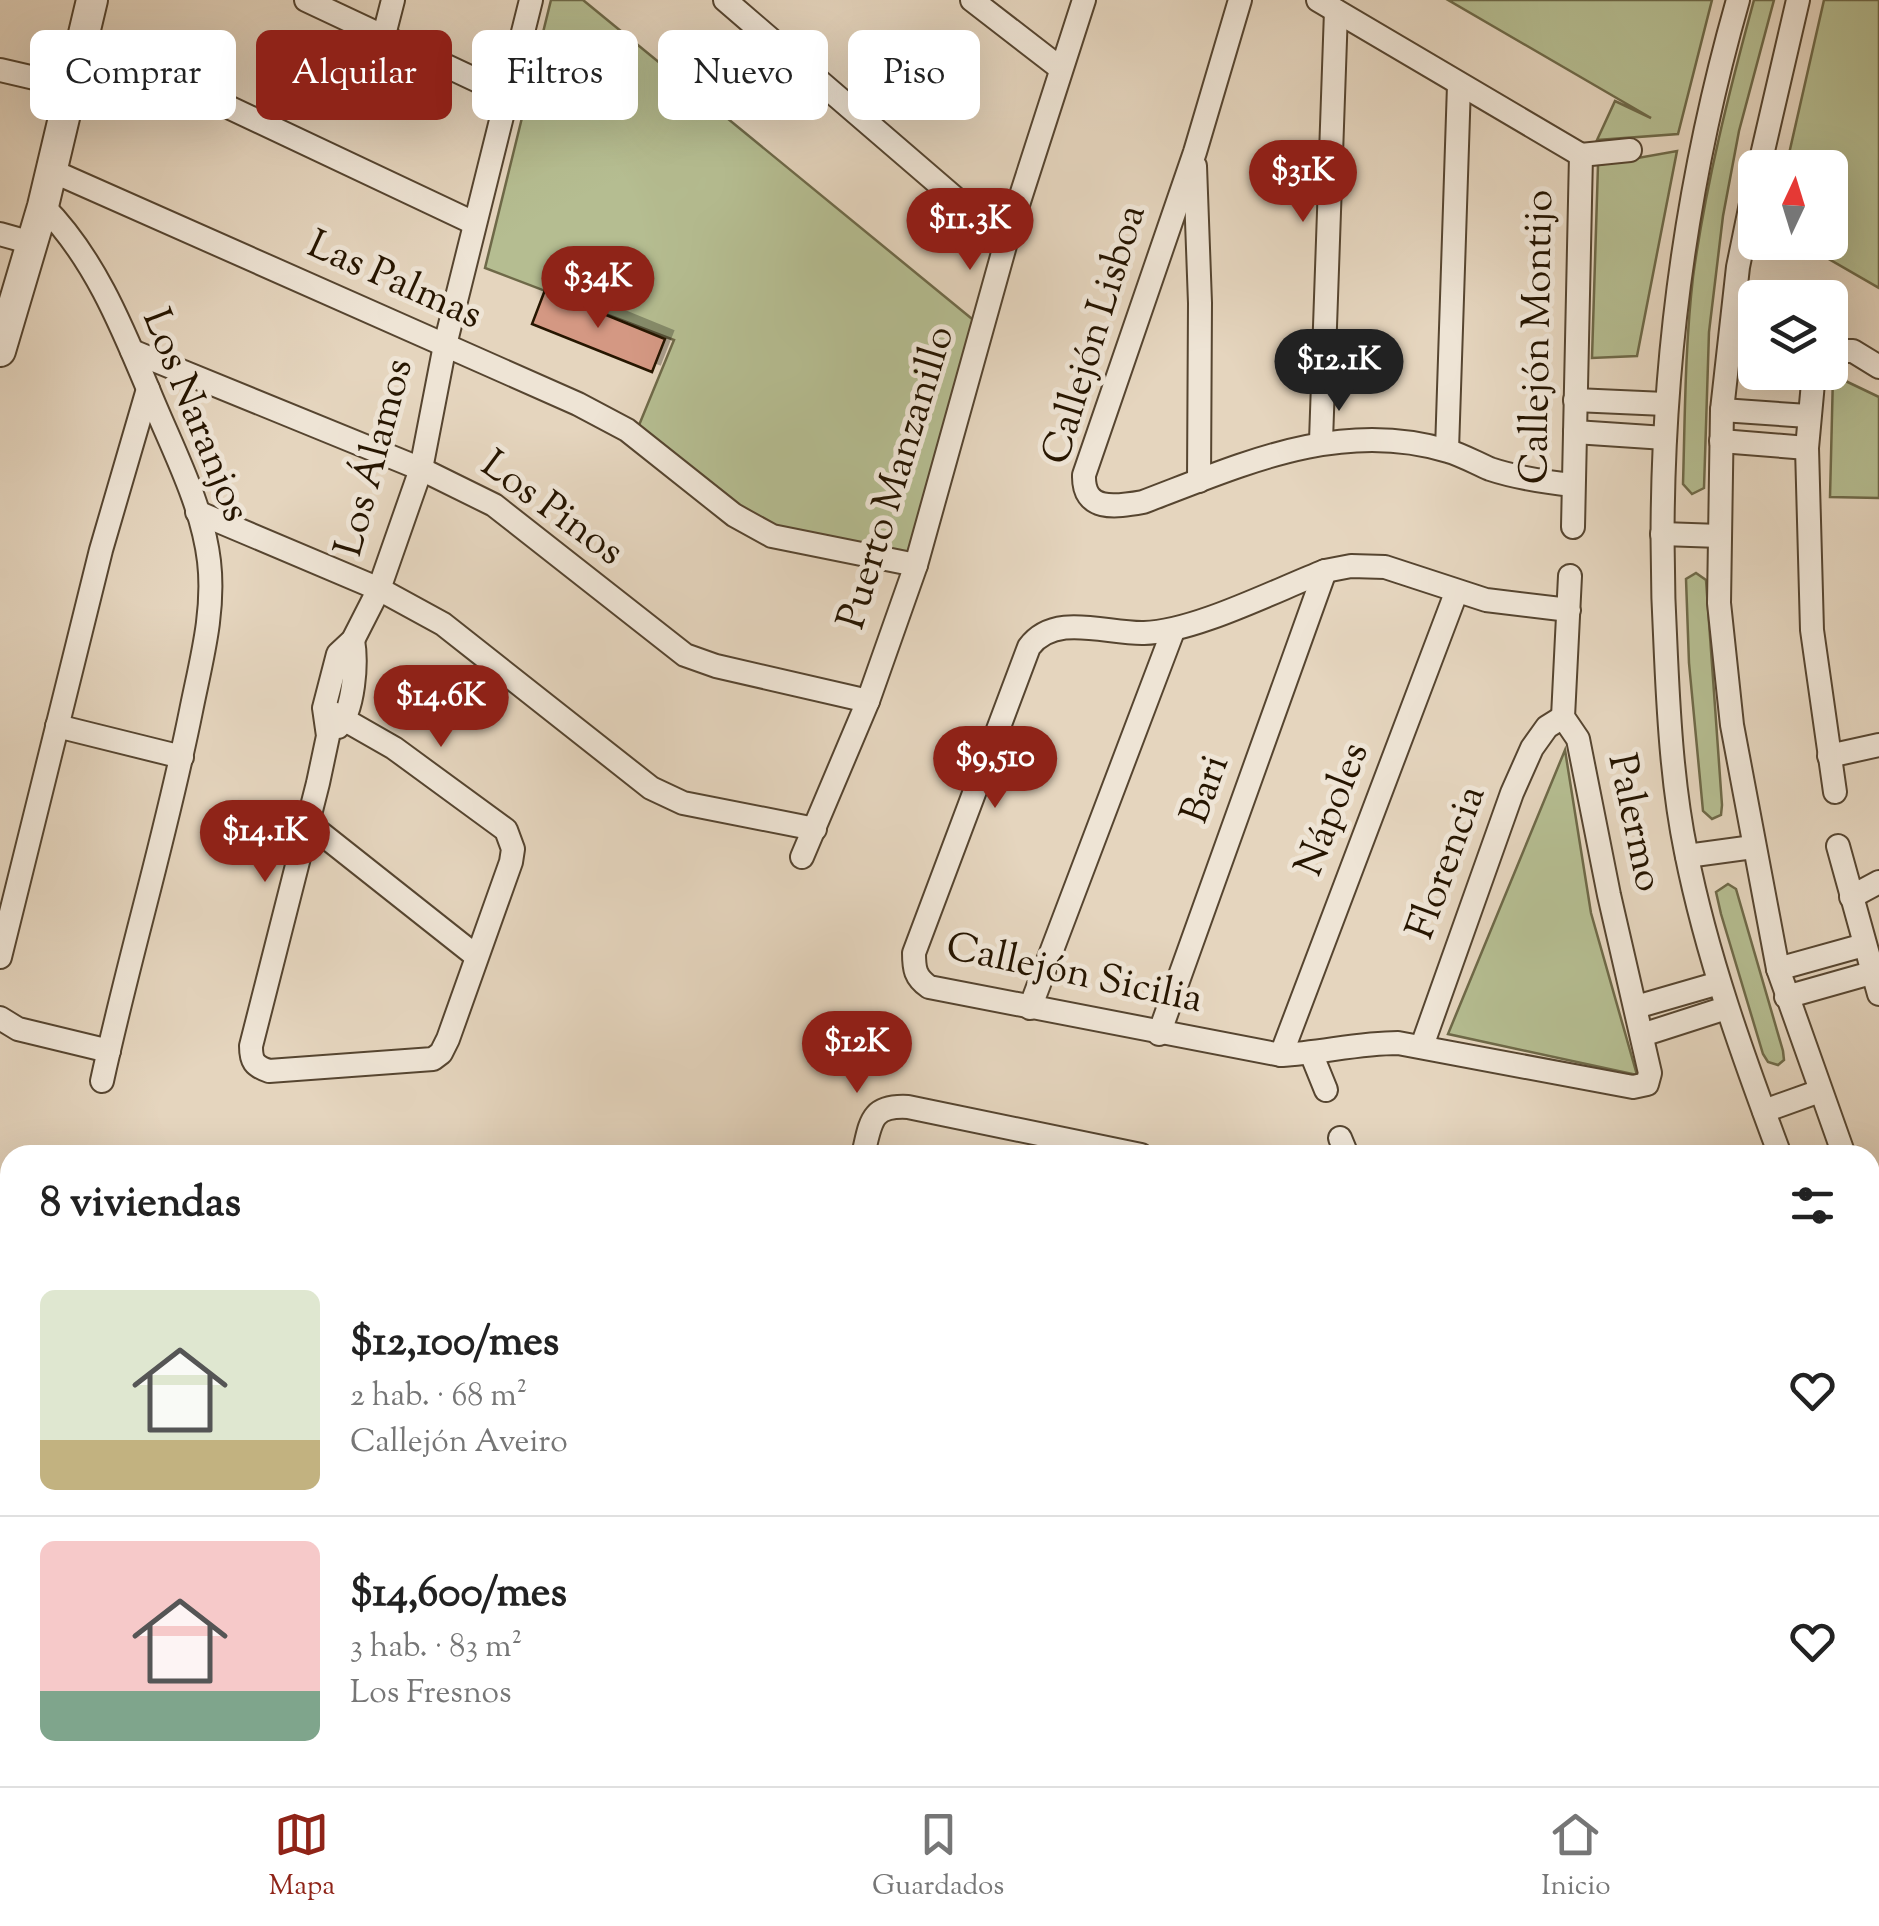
<!DOCTYPE html>
<html lang="es">
<head>
<meta charset="utf-8">
<style>
	body { margin:0; font-family:"Sorts Mill Goudy",serif; background:#f6f6f6; color:#222; height:100vh; display:flex; flex-direction:column; font-size:38px; white-space:nowrap }
	* { box-sizing:border-box; margin:0 }
	p { font-size:32px; color:#767676 }
	.icon { flex:none; width:55px; height:55px; fill:none; stroke:currentColor; stroke-width:2; stroke-linecap:round; stroke-linejoin:round }
	.map { position:relative; flex:1; overflow:hidden }
	.side { position:absolute; left:0px; top:1145px; width:1880px; height:642px; display:flex; flex-direction:column; background:#fff; border-radius:30px 30px 0 0; box-shadow:0 10px 40px #0002 }
	.side>* { flex:none }
	.hud { position:absolute; left:30px; top:30px; width:1000px; height:90px; display:flex; gap:20px }
	.needle { width:65px; rotate:4deg }
	.buttons { position:absolute; left:1738px; top:150px; display:grid; gap:20px }
	.buttons a { display:grid; place-items:center; width:110px; height:110px; border-radius:15px; background:#fff; box-shadow:0 10px 40px #0002; font-size:50px }
	.price { position:absolute; translate:-50% -85px; padding:0 22px; border-radius:35px; background:#8f2418; color:#fff; font-size:32px; line-height:65px; filter:drop-shadow(0 2px 5px #0008) }
	.price::after { content:''; position:absolute; left:50%; top:60px; width:30px; height:22px; margin-left:-15px; background:inherit; clip-path:polygon(0 0,100% 0,50% 100%) }
	.price.current { background:#222; color:#fff }
	ul { padding:0; list-style:none }
	li { display:flex; align-items:center; gap:30px; height:250px; padding:0 40px }
	li+li { border-top:2px solid #e0e0e0 }
	li span { display:grid; place-items:center; flex:none; width:280px; height:200px; border-radius:15px; color:#555 }
	li>.icon { margin-inline-start:auto }
	span .icon { width:120px; height:120px; fill:#fffc; stroke-width:1 }
	li b { font-size:42px }
	h2 { display:flex; justify-content:space-between; align-items:center; height:120px; padding:0 40px; font-size:42px }
	.pill { padding:0 35px; border-radius:15px; background:#fff; box-shadow:0 10px 40px #0002; font-size:35px; line-height:90px }
	.pill.current { background:#8f2418; color:#fff }
	.dock { display:flex; justify-content:space-around; align-items:center; height:140px; border-top:2px solid #e0e0e0; background:#fff; font-size:28px; color:#767676 }
	.dock a { display:grid; justify-items:center; gap:5px }
	.dock .current { color:#8f2418 }
	.map>svg:first-child { display:block }
	.green { fill:#b5bd91; stroke:#6e6948; stroke-width:2.5 }
	.lines { fill:none; stroke-linecap:round; stroke-linejoin:round }
	.canal { stroke:#96b9b2; stroke-width:20 }
	.building { fill:#d49883; stroke:#261500; stroke-width:2.5; filter:url(#shadow) }
	.minor-casing { stroke:#564530; stroke-width:26 }
	.tertiary-casing { stroke:#564530; stroke-width:34 }
	.minor { stroke:#eee4d5; stroke-width:22 }
	.tertiary { stroke:#eee4d5; stroke-width:30 }
	.labels { text-anchor:middle; dominant-baseline:central; stroke-width:10; stroke-linejoin:round; paint-order:stroke }
	.street-label { font-size:40px; fill:#261500; stroke:#eee4d5 }
</style>
</head>
<body>
<div class="map">
<svg width="1879" height="1786" viewBox="0 0 1879 1786">
	<defs>
		<filter id="shadow"><feDropShadow dx="8" dy="-8" stdDeviation="0" flood-color="#0004"/></filter>
	</defs>
	<rect width="100%" height="100%" fill="#e5d5be"/>
	<filter id="stains"><feTurbulence type="fractalNoise" baseFrequency=".002" numOctaves="4"/><feColorMatrix values="0 0 0 0 .2 0 0 0 0 .09 0 0 0 0 .02 0 0 0 .5 -.17"/></filter>
	<radialGradient id="worn" r=".72"><stop offset=".6" stop-color="#630" stop-opacity="0"/><stop offset="1" stop-color="#630" stop-opacity=".3"/></radialGradient>
	<g class="green">
		<polygon points="551,0 583,0 977,323 914,553 778,535 637,430 674,340 485,268"/>
		<polygon points="1448,0 1712,0 1678,134 1597,140 1615,101 1651,118"/>
		<path d="M1754 0H1774L1739 131 1723 216 1709 332 1704 488 1692 494 1683 484C1685 415 1685 346 1693 277 1706 183 1729 92 1754 0Z"/>
		<polygon points="1824,0 1879,0 1879,288 1801,243 1830,242 1830,168 1786,167"/>
		<polygon points="1677,151 1637,356 1592,358 1598,165"/>
		<polygon points="1833,375 1879,397 1879,498 1830,497"/>
		<polygon points="1696,573 1706,580 1722,805 1721,815 1712,819 1703,811 1689,663 1686,579"/>
		<polygon points="1565,750 1591,913 1637,1075 1448,1034"/>
		<polygon points="1728,884 1736,889 1783,1051 1784,1060 1778,1065 1768,1062 1763,1054 1721,914 1716,892"/>
		<polygon points="1872,1396 1879,1396 1879,1600 1870,1656"/>
		<polygon points="1130,1778 1594,1778 1585,1786 1132,1786"/>
	</g>
	<g class="lines">
		<g class="canal">
			<polyline points="0,1235 10,1227"/>
			<polyline points="1806,1778 1828,1786"/>
		</g>
	</g>
	<polygon class="building" points="545,290 665,339 652,372 532,324"/>
	<g class="lines">
		<defs>
			<g id="minor">
				<polyline points="306,0 508,95"/>
				<polyline points="725,0 1006,242"/>
				<polyline points="972,0 1060,68"/>
				<path d="M1240 0 1195 152 1084 475C1083 512 1115 507 1143 502 1241 465 1340 418 1448 451 1462 455 1476 463 1490 469 1517 478 1545 482 1573 485"/>
				<polyline points="1318,0 1581,155"/>
				<path d="M1738 0C1677 214 1653 435 1666 657 1669 722 1673 789 1686 852 1707 957 1743 1056 1780 1155"/>
				<polyline points="384,35 393,0"/>
				<polyline points="82,38 474,223"/>
				<polyline points="0,70 69,86"/>
				<polyline points="1581,155 1630,150"/>
				<polyline points="1195,166 1200,303 1199,481"/>
				<polyline points="1759,168 1798,0"/>
				<polyline points="50,170 578,404 627,430 734,515 772,536 916,565"/>
				<polyline points="1755,184 1738,267 1722,410 1719,603 1732,725 1778,969 1844,1155"/>
				<path d="M43 206C93 256 121 324 148 389 170 444 202 502 209 561 215 612 201 661 191 711 166 836 129 957 102 1081"/>
				<polyline points="0,234 32,243"/>
				<polyline points="132,351 421,469 494,505 685,655 716,666 868,701"/>
				<polyline points="1830,351 1853,351 1879,367"/>
				<polyline points="1814,372 1807,448 1812,630 1835,792"/>
				<polyline points="1575,400 1665,404"/>
				<polyline points="1722,410 1808,416"/>
				<polyline points="1575,432 1665,438"/>
				<polyline points="1321,441 1336,11"/>
				<polyline points="1721,441 1807,448"/>
				<polyline points="1447,450 1459,85"/>
				<polyline points="197,512 379,589 443,624 651,788 683,803 815,829"/>
				<polyline points="1573,527 1581,155"/>
				<polyline points="1662,534 1720,536"/>
				<path d="M1569 610 1486 600 1385 567 1351 566 1325 571C1276 590 1194 632 1144 633 1106 634 1055 612 1029 647L914 953C914 969 915 977 929 987L1281 1055C1321 1053 1358 1043 1398 1043L1633 1087 1647 1084 1650 1073 1609 895 1578 739 1563 717 1570 576"/>
				<path d="M324 708 394 748 506 830 513 849 511 862 448 1039 441 1053 433 1059 269 1071C254 1066 251 1061 251 1046L318 783 328 736 324 708 338 654 353 640 379 589 421 469 445 345 531 0"/>
				<polyline points="57,726 182,757"/>
				<path d="M338 727C354 711 357 662 353 640"/>
				<polyline points="1829,756 1879,745"/>
				<polyline points="308,823 476,956"/>
				<polyline points="1838,846 1879,994"/>
				<polyline points="1687,856 1753,847"/>
				<polyline points="802,857 868,701 916,565 1006,242 1084,0"/>
				<polyline points="1851,897 1879,882"/>
				<polyline points="0,957 101,550 148,389"/>
				<polyline points="1778,969 1864,945"/>
				<polyline points="1786,997 1871,973"/>
				<polyline points="1636,1007 1719,983"/>
				<polyline points="1030,1008 1173,631"/>
				<polyline points="0,1018 18,1029 109,1051"/>
				<polyline points="1159,1034 1325,571"/>
				<polyline points="1642,1035 1726,1008"/>
				<polyline points="1422,1046 1512,793 1532,748 1547,727 1563,717"/>
				<polyline points="1311,1053 1326,1090"/>
				<polyline points="1281,1055 1456,593"/>
				<polyline points="1764,1111 1820,1091"/>
				<polyline points="1340,1138 1347,1155"/>
				<path d="M863 1155C871 1122 870 1105 908 1107L1141 1155"/>
				<polyline points="1870,1231 1879,1261"/>
				<polyline points="1870,1344 1879,1343"/>
				<polyline points="1870,1380 1879,1378"/>
				<polyline points="39,1786 39,1778"/>
			</g>
			<polyline id="tertiary" points="0,351 43,206 92,0"/>
		</defs>
		<use href="#minor" class="minor-casing"/>
		<use href="#tertiary" class="tertiary-casing"/>
		<use href="#minor" class="minor"/>
		<use href="#tertiary" class="tertiary"/>
	</g>
	<g class="labels">
		<g class="street-label">
			<text transform="translate(394 282) rotate(24)">Las Palmas</text>
			<text transform="translate(1096 335) rotate(-73)">Callejón Lisboa</text>
			<text transform="translate(1539 337) rotate(-89)">Callejón Montijo</text>
			<text transform="translate(194 416) rotate(68)">Los Naranjos</text>
			<text transform="translate(376 458) rotate(-75)">Los Álamos</text>
			<text transform="translate(898 478) rotate(-73)">Puerto Manzanillo</text>
			<text transform="translate(551 510) rotate(36)">Los Pinos</text>
			<text transform="translate(1207 790) rotate(-70)">Bari</text>
			<text transform="translate(1334 810) rotate(-69)">Nápoles</text>
			<text transform="translate(1633 823) rotate(78)">Palermo</text>
			<text transform="translate(1448 863) rotate(-70)">Florencia</text>
			<text transform="translate(1074 975) rotate(12)">Callejón Sicilia</text>
		</g>
	</g>
	<rect width="100%" height="100%" filter="url(#stains)"/>
	<rect width="100%" height="100%" fill="url(#worn)"/>
</svg>
<div class="buttons">
<a><svg class="needle" viewBox="-14 -14 28 28"><path d="M0-13l5 13h-10z" fill="#e53935"/><path d="M0 13l5-13h-10z" fill="#767676"/></svg></a>
<a><svg class="icon" aria-label="layers" viewBox="0 0 24 24"><path d="M12 4l9 5-9 5-9-5zM3 14l9 5 9-5"/></svg></a>
</div>
<b class="price" style="left:1303px;top:225px">$31K</b>
<b class="price" style="left:970px;top:273px">$11.3K</b>
<b class="price" style="left:598px;top:331px">$34K</b>
<b class="price current" style="left:1339px;top:414px">$12.1K</b>
<b class="price" style="left:441px;top:750px">$14.6K</b>
<b class="price" style="left:995px;top:811px">$9,510</b>
<b class="price" style="left:265px;top:885px">$14.1K</b>
<b class="price" style="left:857px;top:1096px">$12K</b>
<div class="hud">
<a class="pill">Comprar</a>
<a class="pill current">Alquilar</a>
<a class="pill">Filtros</a>
<a class="pill">Nuevo</a>
<a class="pill">Piso</a>
</div>
<section class="side">
<h2>8 viviendas<svg class="icon" aria-label="filters" viewBox="0 0 24 24"><path d="M4 7h16M4 17h16"/><circle cx="9" cy="7" r="2"/><circle cx="15" cy="17" r="2"/></svg></h2>
<ul>
<li><span style="background:linear-gradient(#dfe7d0 75%,#c2b280 0)"><svg class="icon" aria-label="home" viewBox="0 0 24 24"><path d="M3 11l9-7 9 7M6 9v11h12V9"/></svg></span><div><b>$12,100/mes</b><p>2 hab. · 68 m²</p><p>Callejón Aveiro</p></div><svg class="icon" aria-label="heart" viewBox="0 0 24 24"><path d="M12 20l-8-8c-3-5 5-10 8-4 3-6 11-1 8 4z"/></svg></li>
<li><span style="background:linear-gradient(#f6c9c9 75%,#7fa58c 0)"><svg class="icon" aria-label="home" viewBox="0 0 24 24"><path d="M3 11l9-7 9 7M6 9v11h12V9"/></svg></span><div><b>$14,600/mes</b><p>3 hab. · 83 m²</p><p>Los Fresnos</p></div><svg class="icon" aria-label="heart" viewBox="0 0 24 24"><path d="M12 20l-8-8c-3-5 5-10 8-4 3-6 11-1 8 4z"/></svg></li>
</ul>
</section>
</div>
<nav class="dock">
<a class="current"><svg class="icon" aria-label="map" viewBox="0 0 24 24"><path d="M3 6l6-2 6 2 6-2v14l-6 2-6-2-6 2zM9 4v14M15 6v14"/></svg>Mapa</a>
<a><svg class="icon" aria-label="saved" viewBox="0 0 24 24"><path d="M7 4h10v16l-5-4-5 4z"/></svg>Guardados</a>
<a><svg class="icon" aria-label="home" viewBox="0 0 24 24"><path d="M3 11l9-7 9 7M6 9v11h12V9"/></svg>Inicio</a>
</nav>
</body>
</html>
